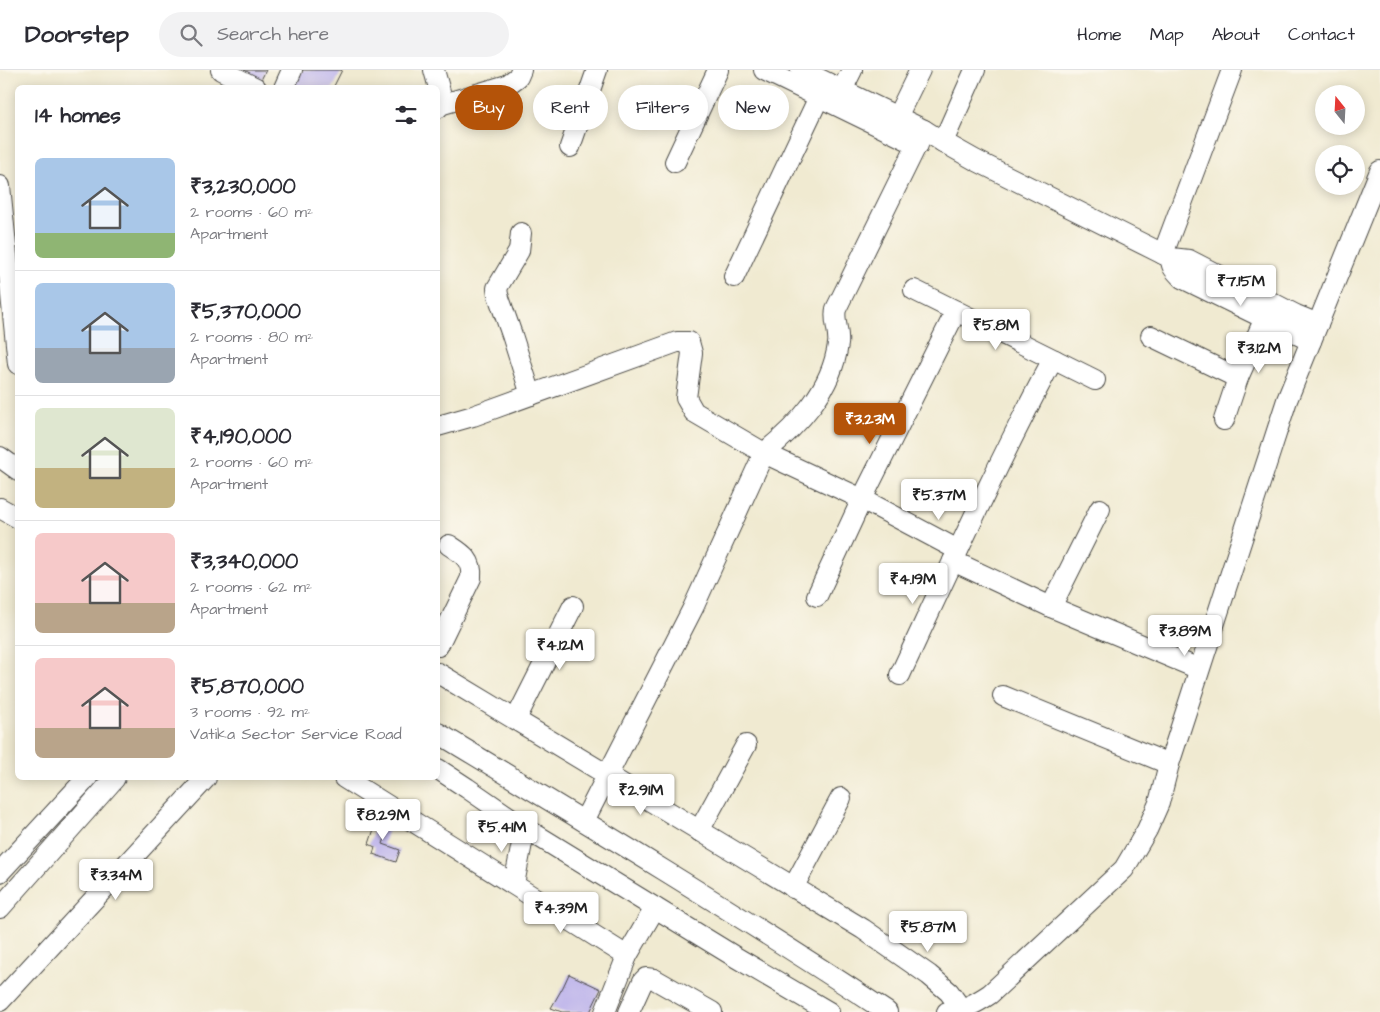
<!DOCTYPE html>
<html lang="en">
<head>
<meta charset="utf-8">
<style>
	body { margin:0; font-family:"Architects Daughter",sans-serif; background:#f2f2f3; color:#2b2b33; height:100vh; display:flex; flex-direction:column; font-size:19px; white-space:nowrap }
	* { box-sizing:border-box; margin:0 }
	p { font-size:16px; color:#7c7c81 }
	.icon { flex:none; width:28px; height:28px; fill:none; stroke:currentColor; stroke-width:2; stroke-linecap:round; stroke-linejoin:round }
	.map { position:relative; flex:1; overflow:hidden }
	.side { position:absolute; left:15px; top:15px; width:425px; height:695px; display:flex; flex-direction:column; background:#fff; border-radius:8px; box-shadow:0 2px 12px #0003 }
	.side>* { flex:none }
	.guide { position:absolute; left:455px; top:15px; width:475px; height:45px; display:flex; gap:10px }
	.needle { width:32px; rotate:342deg }
	.tools { position:absolute; left:1315px; top:15px; display:grid; gap:10px }
	.tools a { display:grid; place-items:center; width:50px; height:50px; border-radius:50%; background:#fff; box-shadow:0 2px 12px #0003; font-size:25px }
	.price { position:absolute; translate:-50% -42px; padding:0 11px; border-radius:5px; background:#fff; color:#222; font-size:16px; line-height:32px; filter:drop-shadow(0 1px 2px #0008) }
	.price::after { content:''; position:absolute; left:50%; top:30px; width:15px; height:11px; margin-left:-8px; background:inherit; clip-path:polygon(0 0,100% 0,50% 100%) }
	.price.on { background:#b45309; color:#fff }
	ul { padding:0; list-style:none }
	li { display:flex; align-items:center; gap:15px; height:125px; padding:0 20px }
	li+li { border-top:1px solid #e1e1e2 }
	li span { display:grid; place-items:center; flex:none; width:140px; height:100px; border-radius:8px; color:#555 }
	li>.icon { margin-inline-start:auto }
	span .icon { width:60px; height:60px; fill:#fffc; stroke-width:1 }
	li b { font-size:21px }
	h2 { display:flex; justify-content:space-between; align-items:center; height:60px; padding:0 20px; font-size:21px }
	.tag { padding:0 18px; border-radius:22px; background:#fff; box-shadow:0 2px 12px #0003; font-size:18px; line-height:45px }
	.tag.on { background:#b45309; color:#fff }
	header { display:flex; align-items:center; gap:30px; box-sizing:border-box; height:70px; padding:0 25px; background:#fff; border-bottom:1px solid #e1e1e2 }
	header strong { font-size:24px }
	nav { display:flex; gap:28px; margin-inline-start:auto; font-size:18px }
	.search { width:350px; height:45px; background:#f2f2f3; display:flex; align-items:center; gap:12px; box-sizing:border-box; padding:0 18px; border-radius:28px; color:#7c7c81; font-size:19px }
	.map>svg:first-child { display:block }
	.building { fill:#c3baeb }
	.lines { fill:none; stroke-linecap:round; stroke-linejoin:round }
	.minor-casing { stroke:#494844; stroke-width:22 }
	.minor { stroke:#fff; stroke-width:20 }
</style>
</head>
<body>
<header>
<strong>Doorstep</strong>
<div class="search"><svg class="icon" aria-label="search" viewBox="0 0 24 24"><circle cx="10" cy="10" r="6"/><path d="M15 15l6 6"/></svg>Search here</div>
<nav><a>Home</a><a>Map</a><a>About</a><a>Contact</a></nav>
</header>
<div class="map">
<svg width="1380" height="942" viewBox="0 0 1380 942">
	<rect width="100%" height="100%" fill="#fbf7ec"/>
	<filter id="ink" filterUnits="userSpaceOnUse"><feTurbulence type="fractalNoise" baseFrequency=".02" numOctaves="2"/><feDisplacementMap in="SourceGraphic" scale="10" xChannelSelector="R" yChannelSelector="G"/><feConvolveMatrix kernelMatrix="1 2 1 2 8 2 1 2 1" color-interpolation-filters="sRGB"/></filter>
	<filter id="wash" filterUnits="userSpaceOnUse"><feTurbulence type="fractalNoise" baseFrequency=".0096" numOctaves="4" result="noise"/><feDisplacementMap in="SourceGraphic" scale="20" xChannelSelector="R" yChannelSelector="G"/><feGaussianBlur stdDeviation="1.12" result="paint"/><feColorMatrix in="noise" values="0 0 0 0 0 0 0 0 0 0 0 0 0 0 0 0 0 1.4 0 .05"/><feComposite in="paint" operator="in"/></filter>
	<g filter="url(#wash)">
		<rect width="100%" height="100%" fill="#f0ead1"/>
		<g id="blocks">
			<g class="building">
				<polygon points="240,0 266,0 260,12"/>
				<polygon points="302,0 342,0 333,18 292,18"/>
				<polygon points="378,747 391,751 383,774 400,780 396,792 373,784 375,777 369,774"/>
				<polygon points="569,904 601,919 590,942 562,942 551,938 563,917"/>
			</g>
		</g>
	</g>
	<g filter="url(#ink)">
		<use href="#blocks" fill-opacity="0" stroke="#494844" stroke-width="1"/>
		<g class="lines">
			<defs>
				<g id="minor">
					<polyline points="221,0 256,18"/>
					<polyline points="434,0 442,29 440,35"/>
					<polyline points="764,0 918,75"/>
					<polyline points="801,0 924,60 943,72 975,90 1163,184 1232,0"/>
					<polyline points="284,18 292,0"/>
					<polyline points="842,20 852,0"/>
					<polyline points="438,38 440,35 507,15 518,7 521,0"/>
					<polyline points="897,47 920,0"/>
					<path d="M924 60 836 239C833 251 840 262 838 274 832 320 798 355 764 383L862 429 958 480"/>
					<polyline points="943,72 975,0"/>
					<polyline points="570,77 597,0"/>
					<polyline points="675,92 718,0"/>
					<polyline points="0,116 18,294"/>
					<polyline points="521,163 519,181 497,218 498,225 512,265 531,325"/>
					<polyline points="1163,184 1171,188 1189,190 1296,245 1318,254"/>
					<path d="M1171 188C1171 198 1175 200 1182 208L1311 271"/>
					<polyline points="734,207 819,27"/>
					<polyline points="914,220 1095,310"/>
					<polyline points="1151,266 1238,308"/>
					<polyline points="1224,350 1238,308 1265,248"/>
					<polyline points="438,356 473,346 677,272 689,272 692,283 686,328 694,342 764,383 693,538 584,751"/>
					<polyline points="0,387 18,400"/>
					<polyline points="0,438 18,448"/>
					<polyline points="953,491 1051,537 1199,599"/>
					<polyline points="817,526 862,429 956,241"/>
					<polyline points="1051,537 1100,439"/>
					<path d="M438 576 471 508C473 490 463 484 449 475"/>
					<polyline points="438,603 863,859 929,905 949,922 962,940"/>
					<path d="M900 605C949 500 997 394 1052 291L1055 290"/>
					<polyline points="1003,626 1169,694"/>
					<polyline points="516,649 573,536"/>
					<path d="M438 663C589 754 740 845 887 942"/>
					<polyline points="438,699 467,718 525,758 737,888 829,942"/>
					<polyline points="344,708 627,886"/>
					<polyline points="699,761 746,675"/>
					<polyline points="0,802 87,708"/>
					<polyline points="514,814 525,758"/>
					<polyline points="793,818 841,728"/>
					<polyline points="0,838 115,708"/>
					<polyline points="0,931 206,708"/>
					<polyline points="605,942 627,886 655,838"/>
					<polyline points="629,942 643,911 646,908 654,909 712,942"/>
					<path d="M947 942C965 939 975 934 990 924L1124 799 1147 760 1159 733 1169 694 1287 330 1380 101"/>
				</g>
			</defs>
			<use href="#minor" class="minor-casing"/>
			<use href="#minor" class="minor"/>
		</g>
	</g>
</svg>
<div class="tools">
<a><svg class="needle" viewBox="-14 -14 28 28"><path d="M0-13l5 13h-10z" fill="#e53935"/><path d="M0 13l5-13h-10z" fill="#7c7c81"/></svg></a>
<a><svg class="icon" aria-label="locate" viewBox="0 0 24 24"><circle cx="12" cy="12" r="6"/><path d="M12 2v4M12 18v4M2 12h4M18 12h4"/></svg></a>
</div>
<b class="price" style="left:1241px;top:237px">₹7.15M</b>
<b class="price" style="left:996px;top:281px">₹5.8M</b>
<b class="price" style="left:1259px;top:304px">₹3.12M</b>
<b class="price on" style="left:870px;top:375px">₹3.23M</b>
<b class="price" style="left:939px;top:451px">₹5.37M</b>
<b class="price" style="left:913px;top:535px">₹4.19M</b>
<b class="price" style="left:1185px;top:587px">₹3.89M</b>
<b class="price" style="left:560px;top:601px">₹4.12M</b>
<b class="price" style="left:641px;top:746px">₹2.91M</b>
<b class="price" style="left:383px;top:771px">₹8.29M</b>
<b class="price" style="left:502px;top:783px">₹5.41M</b>
<b class="price" style="left:116px;top:831px">₹3.34M</b>
<b class="price" style="left:561px;top:864px">₹4.39M</b>
<b class="price" style="left:928px;top:883px">₹5.87M</b>
<div class="guide">
<a class="tag on">Buy</a>
<a class="tag">Rent</a>
<a class="tag">Filters</a>
<a class="tag">New</a>
</div>
<section class="side">
<h2>14 homes<svg class="icon" aria-label="filters" viewBox="0 0 24 24"><path d="M4 7h16M4 17h16"/><circle cx="9" cy="7" r="2"/><circle cx="15" cy="17" r="2"/></svg></h2>
<ul>
<li><span style="background:linear-gradient(#a9c7e8 75%,#8fb573 0)"><svg class="icon" aria-label="home" viewBox="0 0 24 24"><path d="M3 11l9-7 9 7M6 9v11h12V9"/></svg></span><div><b>₹3,230,000</b><p>2 rooms · 60 m²</p><p>Apartment</p></div></li>
<li><span style="background:linear-gradient(#a9c7e8 65%,#9aa5b1 0)"><svg class="icon" aria-label="home" viewBox="0 0 24 24"><path d="M3 11l9-7 9 7M6 9v11h12V9"/></svg></span><div><b>₹5,370,000</b><p>2 rooms · 80 m²</p><p>Apartment</p></div></li>
<li><span style="background:linear-gradient(#dfe7d0 60%,#c2b280 0)"><svg class="icon" aria-label="home" viewBox="0 0 24 24"><path d="M3 11l9-7 9 7M6 9v11h12V9"/></svg></span><div><b>₹4,190,000</b><p>2 rooms · 60 m²</p><p>Apartment</p></div></li>
<li><span style="background:linear-gradient(#f6c9c9 70%,#b9a48a 0)"><svg class="icon" aria-label="home" viewBox="0 0 24 24"><path d="M3 11l9-7 9 7M6 9v11h12V9"/></svg></span><div><b>₹3,340,000</b><p>2 rooms · 62 m²</p><p>Apartment</p></div></li>
<li><span style="background:linear-gradient(#f6c9c9 70%,#b9a48a 0)"><svg class="icon" aria-label="home" viewBox="0 0 24 24"><path d="M3 11l9-7 9 7M6 9v11h12V9"/></svg></span><div><b>₹5,870,000</b><p>3 rooms · 92 m²</p><p>Vatika Sector Service Road</p></div></li>
</ul>
</section>
</div>
</body>
</html>
